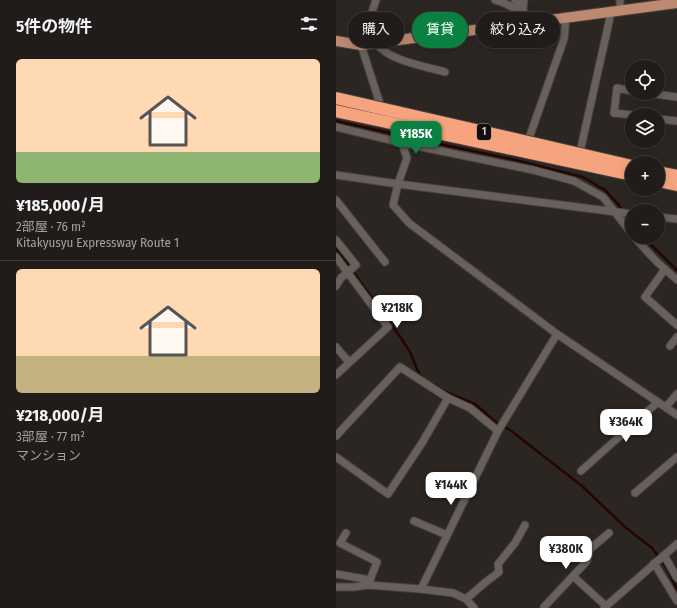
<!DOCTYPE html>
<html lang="ja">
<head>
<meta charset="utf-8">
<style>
	body { margin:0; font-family:"Fira Sans Condensed","Noto Sans JP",sans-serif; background:#292523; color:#f1f3f6; height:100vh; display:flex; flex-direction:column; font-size:15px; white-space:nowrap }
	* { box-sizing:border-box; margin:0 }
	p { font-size:13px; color:#a2a1a2 }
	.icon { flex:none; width:22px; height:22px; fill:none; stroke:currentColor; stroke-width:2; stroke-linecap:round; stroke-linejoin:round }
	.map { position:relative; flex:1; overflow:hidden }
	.details { display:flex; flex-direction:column; background:#211c1a; width:336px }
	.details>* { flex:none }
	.banner { position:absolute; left:12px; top:12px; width:269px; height:36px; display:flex; gap:8px }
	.buttons { position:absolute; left:289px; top:60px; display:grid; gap:8px }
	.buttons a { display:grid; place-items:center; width:40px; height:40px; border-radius:50%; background:#211c1a; box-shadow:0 2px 10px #0003,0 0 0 1px #3e3a39; font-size:20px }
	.price { position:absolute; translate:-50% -34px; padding:0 9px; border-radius:8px; background:#fff; color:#222; font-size:13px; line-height:26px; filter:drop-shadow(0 1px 2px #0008) }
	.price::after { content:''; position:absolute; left:50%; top:24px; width:12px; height:9px; margin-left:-6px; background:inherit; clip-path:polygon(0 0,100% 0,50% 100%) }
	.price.selected { background:#0b8043; color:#fff }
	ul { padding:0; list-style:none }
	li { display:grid; align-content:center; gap:8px; height:212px; padding:0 16px }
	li+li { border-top:1px solid #3e3a39 }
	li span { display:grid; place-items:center; height:124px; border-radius:6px; color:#555 }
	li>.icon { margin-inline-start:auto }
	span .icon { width:72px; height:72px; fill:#fffc; stroke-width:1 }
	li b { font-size:17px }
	h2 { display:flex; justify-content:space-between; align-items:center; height:48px; padding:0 16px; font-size:17px }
	.chip { padding:0 14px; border-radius:18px; background:#211c1a; box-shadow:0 2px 10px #0003,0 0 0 1px #3e3a39; font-size:14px; line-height:36px }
	.chip.selected { background:#0b8043; color:#fff }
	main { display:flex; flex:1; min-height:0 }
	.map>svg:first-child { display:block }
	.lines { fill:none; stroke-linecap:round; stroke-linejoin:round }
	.stream { stroke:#240500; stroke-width:2.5 }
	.street-casing { stroke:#46423f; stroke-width:9 }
	.primary-casing { stroke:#46423f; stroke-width:12 }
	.highway-casing { stroke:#46423f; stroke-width:14 }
	.street { stroke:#68605d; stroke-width:7 }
	.primary { stroke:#bd8971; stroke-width:10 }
	.highway { stroke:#f6a47f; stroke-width:12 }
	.highway-bridge-casing { stroke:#46423f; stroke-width:14; stroke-linecap:butt }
	.highway-bridge { stroke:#f6a47f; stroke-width:12 }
	.labels { text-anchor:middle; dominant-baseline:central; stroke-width:4; stroke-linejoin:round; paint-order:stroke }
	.shield { fill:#120f0e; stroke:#9b9896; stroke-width:1 }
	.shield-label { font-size:10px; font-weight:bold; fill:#d6d2d0 }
</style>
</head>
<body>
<main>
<section class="details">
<h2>5件の物件<svg class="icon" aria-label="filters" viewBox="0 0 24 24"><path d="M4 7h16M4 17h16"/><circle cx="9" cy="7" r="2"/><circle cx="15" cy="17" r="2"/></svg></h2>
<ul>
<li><span style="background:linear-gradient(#ffd9b3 75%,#8fb573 0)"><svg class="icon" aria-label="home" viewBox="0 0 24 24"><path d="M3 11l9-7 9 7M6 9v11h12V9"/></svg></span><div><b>¥185,000/月</b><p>2部屋 · 76 m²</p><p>Kitakyusyu Expressway Route 1</p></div></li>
<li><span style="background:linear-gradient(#ffd9b3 70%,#c2b280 0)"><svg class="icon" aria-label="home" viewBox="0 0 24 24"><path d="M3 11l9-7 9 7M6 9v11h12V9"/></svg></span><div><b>¥218,000/月</b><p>3部屋 · 77 m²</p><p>マンション</p></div></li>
</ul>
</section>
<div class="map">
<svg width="341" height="608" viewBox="0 0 341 608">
	<rect width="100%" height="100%" fill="#2c2623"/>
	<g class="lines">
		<g class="stream">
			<polyline points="0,121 113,146 175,159 247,177 269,190 281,203 287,211"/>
			<polyline points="290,215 296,222"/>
			<polyline points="307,237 341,270"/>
			<polyline points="0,248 65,338 74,352 84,376 86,377"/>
			<polyline points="90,380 110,392 139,404 162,424 174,430 246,486 289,527 316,548 330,567 341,589"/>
		</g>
		<defs>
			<g id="street">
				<polyline points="40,0 25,45 44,104 48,109"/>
				<polyline points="159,0 168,3 188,13"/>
				<polyline points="179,0 187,6"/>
				<polyline points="188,0 187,6 188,23"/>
				<polyline points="284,0 284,11"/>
				<path d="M40 43C53 61 88 66 109 72"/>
				<polyline points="296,91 281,88 278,113 296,115"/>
				<polyline points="312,93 341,97"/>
				<polyline points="322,119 341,121"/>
				<polyline points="58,122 60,126 71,158 62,184 57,205 73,223 221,334 341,415"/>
				<polyline points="0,127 66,143 197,170 238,181 267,197 296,234"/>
				<polyline points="192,141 228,39 230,18"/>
				<polyline points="244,152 275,13"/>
				<polyline points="0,175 62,184 296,214"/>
				<polyline points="0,200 49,262"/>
				<polyline points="322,217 341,219"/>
				<polyline points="298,237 320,261 341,280"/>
				<polyline points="0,240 20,265 5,278 0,286"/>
				<polyline points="0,257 52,327 0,375"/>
				<polyline points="329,269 309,297 341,325"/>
				<polyline points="334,346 341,337"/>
				<polyline points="0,347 13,362"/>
				<polyline points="330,407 341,394"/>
				<polyline points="0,436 64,367 112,398"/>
				<polyline points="0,457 52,494 86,443 112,398 134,408 162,431"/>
				<polyline points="245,471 322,402"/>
				<polyline points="299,493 341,457"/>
				<polyline points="78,521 111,535"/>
				<polyline points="10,533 4,543 41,562 32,585"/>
				<polyline points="328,555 341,578"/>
				<polyline points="318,563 341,601"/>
				<polyline points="0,574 34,580"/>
				<polyline points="237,576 270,606"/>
				<polyline points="0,587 18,587 32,585 85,589 117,593 130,599 138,608"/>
				<polyline points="85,589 162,431 221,334"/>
				<polyline points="130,599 151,581 163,572 162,564 179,543 189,525"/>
				<polyline points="208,608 208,607 251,561 254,549 273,533"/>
				<polyline points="268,608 341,544"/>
			</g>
			<polyline id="primary" points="0,41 25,45 341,3"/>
			<g id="highway">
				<polyline points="322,172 341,176"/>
				<polyline points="322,181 341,185"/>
			</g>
		</defs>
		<use href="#street" class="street-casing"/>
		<use href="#primary" class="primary-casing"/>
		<use href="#highway" class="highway-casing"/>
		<use href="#street" class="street"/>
		<use href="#primary" class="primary"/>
		<use href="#highway" class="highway"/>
		<defs>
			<g id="highway-bridge">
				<polyline points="0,98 296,166"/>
				<polyline points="0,111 296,175"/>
			</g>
		</defs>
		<use href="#highway-bridge" class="highway-bridge-casing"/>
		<use href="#highway-bridge" class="highway-bridge"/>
	</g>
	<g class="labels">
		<rect class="shield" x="141" y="124" width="14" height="16" rx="3"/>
		<g class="shield-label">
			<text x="148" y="132">1</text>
		</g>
	</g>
</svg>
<div class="buttons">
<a><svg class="icon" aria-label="locate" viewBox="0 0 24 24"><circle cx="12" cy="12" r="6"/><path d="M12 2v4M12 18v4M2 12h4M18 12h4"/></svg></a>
<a><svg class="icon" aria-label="layers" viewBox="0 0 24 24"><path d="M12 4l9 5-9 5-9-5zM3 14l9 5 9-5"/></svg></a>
<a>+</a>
<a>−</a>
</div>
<b class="price selected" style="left:80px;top:155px">¥185K</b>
<b class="price" style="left:61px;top:329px">¥218K</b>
<b class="price" style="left:290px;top:443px">¥364K</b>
<b class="price" style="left:115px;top:506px">¥144K</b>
<b class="price" style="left:230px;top:570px">¥380K</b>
<div class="banner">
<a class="chip">購入</a>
<a class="chip selected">賃貸</a>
<a class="chip">絞り込み</a>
</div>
</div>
</main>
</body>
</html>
